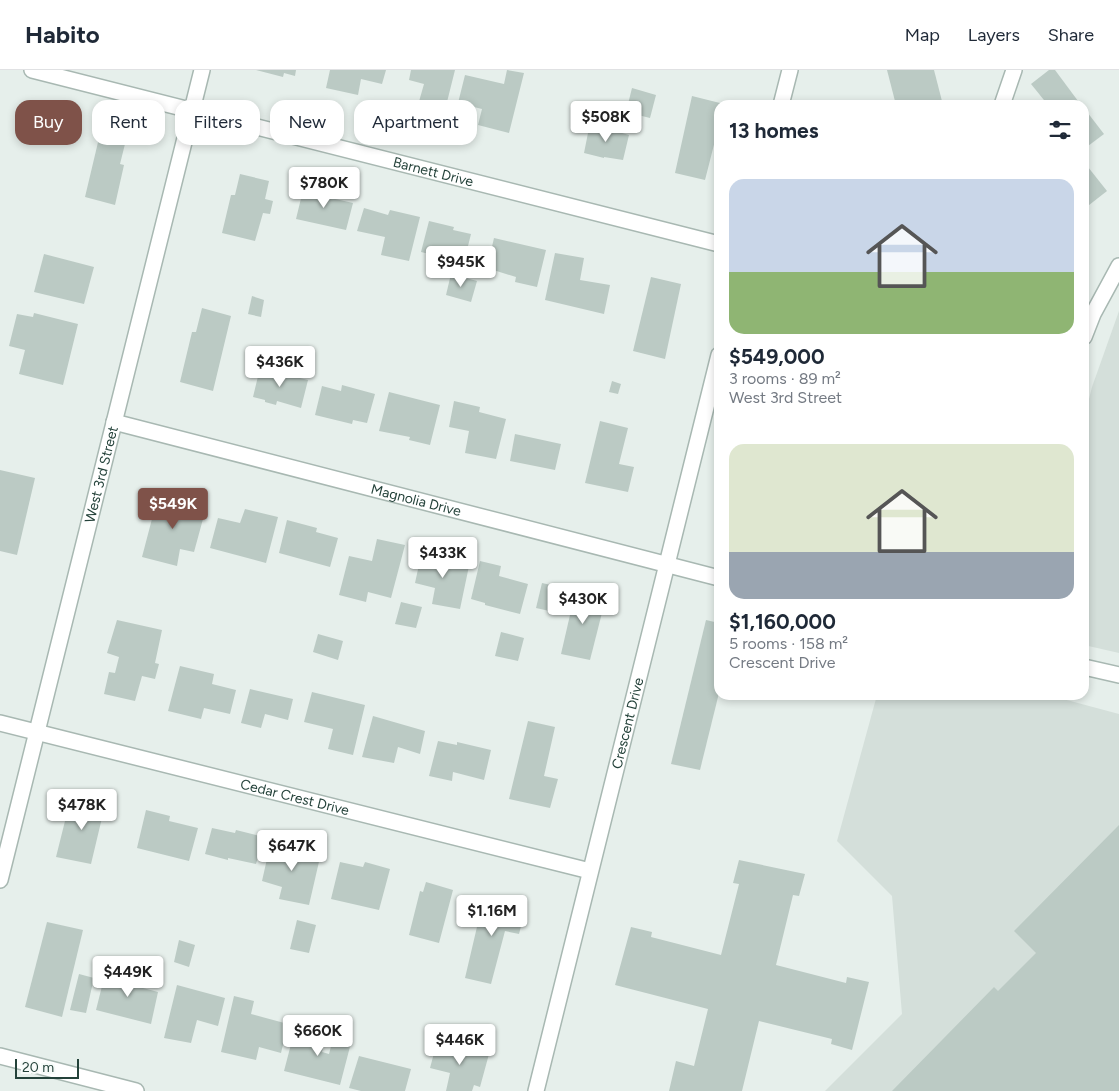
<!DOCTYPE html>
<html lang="en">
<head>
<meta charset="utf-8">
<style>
	body { margin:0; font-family:Figtree,sans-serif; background:#f2f2f3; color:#1f2937; height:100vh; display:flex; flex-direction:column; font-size:19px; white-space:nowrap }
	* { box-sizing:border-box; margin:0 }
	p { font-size:16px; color:#747a83 }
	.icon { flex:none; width:28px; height:28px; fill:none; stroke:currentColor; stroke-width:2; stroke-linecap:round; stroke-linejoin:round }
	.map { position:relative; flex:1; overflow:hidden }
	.details { position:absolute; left:714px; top:30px; width:375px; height:600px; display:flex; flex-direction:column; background:#fff; border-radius:15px; box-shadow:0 2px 8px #0003 }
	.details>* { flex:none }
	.banner { position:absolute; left:15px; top:30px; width:475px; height:45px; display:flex; gap:10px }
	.scale { position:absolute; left:15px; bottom:12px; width:64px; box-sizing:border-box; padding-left:5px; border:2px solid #24423a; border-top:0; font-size:14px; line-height:18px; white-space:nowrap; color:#24423a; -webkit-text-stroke:4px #f7fbf9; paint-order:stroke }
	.price { position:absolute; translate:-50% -42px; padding:0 11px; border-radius:5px; background:#fff; color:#222; font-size:16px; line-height:32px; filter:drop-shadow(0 1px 2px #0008) }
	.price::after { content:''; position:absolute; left:50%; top:30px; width:15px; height:11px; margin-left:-8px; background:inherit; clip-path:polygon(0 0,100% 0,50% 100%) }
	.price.selected { background:#7f5249; color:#fff }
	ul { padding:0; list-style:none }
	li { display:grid; align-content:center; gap:10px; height:265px; padding:0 15px }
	li span { display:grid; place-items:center; height:155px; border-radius:15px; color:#555 }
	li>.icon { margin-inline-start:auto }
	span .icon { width:90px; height:90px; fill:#fffc; stroke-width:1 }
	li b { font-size:21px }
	h2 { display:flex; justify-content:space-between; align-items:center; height:60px; padding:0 15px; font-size:21px }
	.tag { padding:0 18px; border-radius:15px; background:#fff; box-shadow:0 2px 8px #0003; font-size:18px; line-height:45px }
	.tag.selected { background:#7f5249; color:#fff }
	header { display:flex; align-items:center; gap:30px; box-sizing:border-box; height:70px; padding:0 25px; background:#fff; border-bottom:1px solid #e0e1e3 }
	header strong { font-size:24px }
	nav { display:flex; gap:28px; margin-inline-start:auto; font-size:18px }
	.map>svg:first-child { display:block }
	.built { fill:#d4dfda }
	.building { fill:#bbcac4 }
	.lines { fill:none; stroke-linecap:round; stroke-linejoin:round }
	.minor-casing { stroke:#a8b8b2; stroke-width:18 }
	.minor { stroke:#fff; stroke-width:15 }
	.labels { text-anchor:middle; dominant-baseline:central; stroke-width:4; stroke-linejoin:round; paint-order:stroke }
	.street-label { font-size:14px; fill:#24423a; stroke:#f7fbf9 }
</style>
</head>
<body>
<header>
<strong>Habito</strong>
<nav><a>Map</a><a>Layers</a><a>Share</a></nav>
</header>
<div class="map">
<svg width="1119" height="1021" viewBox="0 0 1119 1021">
	<rect width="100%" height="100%" fill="#e6efeb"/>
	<g class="built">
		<polygon points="1119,241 1119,583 1084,575 1084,349 1092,317"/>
		<polygon points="877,625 1048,625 1119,644 1119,1021 825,1021 902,944 892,826 837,771"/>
	</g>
	<g class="building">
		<polygon points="256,0 296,0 295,6 284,3 283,7"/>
		<polygon points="330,0 386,0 382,14 361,9 358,25 326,18"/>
		<polygon points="411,0 455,0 443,48 416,42 424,14 409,10"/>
		<polygon points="507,0 524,3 509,63 478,55 482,39 458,33 465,5 504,14"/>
		<polygon points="887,0 934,0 943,35 896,35"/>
		<polygon points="1049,0 1055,0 1081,35 1048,35 1031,14"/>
		<polygon points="632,18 656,25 650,48 626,42"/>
		<polygon points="692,26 724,34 719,35 719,55 705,110 675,103"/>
		<polygon points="1084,38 1104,64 1084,79"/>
		<polygon points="590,53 613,59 612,60 629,65 623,90 604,87 604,88 584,83"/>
		<polygon points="99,68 125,74 120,94 124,95 115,135 85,127"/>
		<polygon points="1084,92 1107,121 1084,139"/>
		<polygon points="240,104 269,111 265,129 273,131 270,144 263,143 255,171 222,163 231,125 235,125"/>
		<polygon points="304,116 332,123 331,128 353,133 346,160 296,149"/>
		<polygon points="364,138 388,145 390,140 420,147 409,191 381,185 385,167 357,161"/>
		<polygon points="429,151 454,157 453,160 471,164 464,192 421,182"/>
		<polygon points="494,168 546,180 537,217 515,212 516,207 487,198"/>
		<polygon points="555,183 584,188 580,210 610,215 604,244 545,230"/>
		<polygon points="44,184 94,197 84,234 34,222"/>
		<polygon points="451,204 477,211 471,232 446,225"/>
		<polygon points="651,207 681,214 665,289 633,281"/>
		<polygon points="252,226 264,230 261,247 248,244"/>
		<polygon points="202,238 231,246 213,321 180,312 192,262 196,262"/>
		<polygon points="34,243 78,254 63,315 19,304 25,280 9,276 17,244 33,247"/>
		<polygon points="260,298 308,310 301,338 277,331 276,335 265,332 265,330 253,327"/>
		<polygon points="612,311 621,314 618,324 609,322"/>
		<polygon points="342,315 375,324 367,353 353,350 352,354 315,345 322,316 341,321"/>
		<polygon points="389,322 440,335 430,375 409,370 410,367 379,361"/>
		<polygon points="454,331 480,337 479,342 506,349 496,389 465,383 469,361 449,357"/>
		<polygon points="600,351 628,358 619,394 634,397 628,422 585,413"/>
		<polygon points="515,364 561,374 555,400 510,391"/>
		<polygon points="0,400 35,408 17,485 0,481"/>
		<polygon points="158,426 206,438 194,482 180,479 177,496 142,487"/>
		<polygon points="245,439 278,447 266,493 210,478 218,448 240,453"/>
		<polygon points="287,450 317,458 316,462 338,468 330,497 279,483"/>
		<polygon points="377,469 405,475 391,528 368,522 366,532 339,525 349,486 372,491"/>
		<polygon points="422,481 447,486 447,490 469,496 460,539 432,534 435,518 415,513"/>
		<polygon points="480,491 501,496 499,506 528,514 520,544 485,535 485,533 471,529"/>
		<polygon points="542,513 569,519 563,544 536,538"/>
		<polygon points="576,519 606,527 590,590 561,584"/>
		<polygon points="401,532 422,537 416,558 395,554"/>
		<polygon points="117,550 162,560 155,593 159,594 155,609 142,606 135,631 104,624 109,602 115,603 119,587 107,583"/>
		<polygon points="706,550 719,553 719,623 700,700 671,694"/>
		<polygon points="501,562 524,568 518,591 495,586"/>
		<polygon points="318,564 343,571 338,590 313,582"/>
		<polygon points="180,596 214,604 212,614 236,620 230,644 204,638 201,649 168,641"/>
		<polygon points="250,619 293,629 288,650 265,644 261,658 241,653"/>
		<polygon points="312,622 365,635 353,685 328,679 333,659 304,652"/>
		<polygon points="373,646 425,661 420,684 398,677 394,693 362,687"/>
		<polygon points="528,651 555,657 544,706 558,709 550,738 509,729"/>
		<polygon points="438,671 457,675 457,672 491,680 484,710 453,702 452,711 429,706"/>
		<polygon points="78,725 106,731 91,794 56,787 67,743 74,745"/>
		<polygon points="146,740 170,746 169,751 198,758 189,791 137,778"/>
		<polygon points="1119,755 1119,1021 892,1021 994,917 998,921 1036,883 1014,861"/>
		<polygon points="212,758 235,763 236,760 264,767 256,794 228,788 228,790 205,784"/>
		<polygon points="271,771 321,783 309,835 279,829 282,817 262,811"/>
		<polygon points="739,790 805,804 799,826 793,825 776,895 846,913 847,907 869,912 852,980 831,974 832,969 759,951 742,1021 669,1021 676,991 694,996 708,939 615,915 631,857 652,862 651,867 721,885 739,814 733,813"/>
		<polygon points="340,792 363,797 365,792 390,799 379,840 331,829"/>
		<polygon points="426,812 453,820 439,873 409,865 420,821 423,822"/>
		<polygon points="484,827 526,837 519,864 505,861 491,914 465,908"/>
		<polygon points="297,850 316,855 309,883 290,879"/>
		<polygon points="47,852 83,860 62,947 25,937"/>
		<polygon points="179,870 195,875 189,897 174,892"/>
		<polygon points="124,900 146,906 143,918 158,922 151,954 96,940 104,908 120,913"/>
		<polygon points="79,904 94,908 86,943 70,940"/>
		<polygon points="177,915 225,928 218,956 197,950 191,973 164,968"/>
		<polygon points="234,926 254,931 251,944 288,954 281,983 259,977 256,990 221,982"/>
		<polygon points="295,959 326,966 322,982 329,984 334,965 352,969 340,1015 284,1001"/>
		<polygon points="437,972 489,984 480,1017 474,1015 472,1021 446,1021 450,1003 430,998"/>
		<polygon points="359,986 411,999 405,1021 361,1021 349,1018"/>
	</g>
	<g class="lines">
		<defs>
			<g id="minor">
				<path id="s1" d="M32 0 719 174"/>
				<polyline points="781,35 790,0"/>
				<polyline points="1002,35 1014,0"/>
				<polyline points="1084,267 1093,244 1119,196"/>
				<path id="s2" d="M114 352 719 508"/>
				<polyline points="1084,597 1119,605"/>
				<path id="s3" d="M0 653 590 801"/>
				<path id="s4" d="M0 810 202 0"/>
				<polyline points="0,986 136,1021"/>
				<path id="s5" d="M536 1021 719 285"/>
			</g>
		</defs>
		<use href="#minor" class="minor-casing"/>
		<use href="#minor" class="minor"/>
	</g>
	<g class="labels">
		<g class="street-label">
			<text stroke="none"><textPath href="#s1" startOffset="414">Barnett Drive</textPath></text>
			<text stroke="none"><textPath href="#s4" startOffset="418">West 3rd Street</textPath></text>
			<text stroke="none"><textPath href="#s2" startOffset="312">Magnolia Drive</textPath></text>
			<text stroke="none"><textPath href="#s5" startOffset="379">Crescent Drive</textPath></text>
			<text stroke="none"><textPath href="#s3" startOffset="304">Cedar Crest Drive</textPath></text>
		</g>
	</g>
</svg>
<div class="scale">20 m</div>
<b class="price" style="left:606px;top:73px">$508K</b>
<b class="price" style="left:324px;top:139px">$780K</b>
<b class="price" style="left:461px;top:218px">$945K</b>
<b class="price" style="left:280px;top:318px">$436K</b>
<b class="price selected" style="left:173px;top:460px">$549K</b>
<b class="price" style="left:443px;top:509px">$433K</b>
<b class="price" style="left:583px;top:555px">$430K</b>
<b class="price" style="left:82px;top:761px">$478K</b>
<b class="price" style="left:292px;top:802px">$647K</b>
<b class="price" style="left:492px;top:867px">$1.16M</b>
<b class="price" style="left:128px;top:928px">$449K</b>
<b class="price" style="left:318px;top:987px">$660K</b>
<b class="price" style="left:460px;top:996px">$446K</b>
<div class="banner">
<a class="tag selected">Buy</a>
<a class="tag">Rent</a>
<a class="tag">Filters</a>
<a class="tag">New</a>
<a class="tag">Apartment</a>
</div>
<section class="details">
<h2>13 homes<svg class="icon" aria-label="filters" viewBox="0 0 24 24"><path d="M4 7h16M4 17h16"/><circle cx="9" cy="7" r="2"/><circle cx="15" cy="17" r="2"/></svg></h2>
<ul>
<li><span style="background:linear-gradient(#c9d6e8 60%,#8fb573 0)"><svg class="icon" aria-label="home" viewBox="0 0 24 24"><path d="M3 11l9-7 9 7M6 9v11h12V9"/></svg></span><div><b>$549,000</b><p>3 rooms · 89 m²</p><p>West 3rd Street</p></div></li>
<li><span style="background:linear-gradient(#dfe7d0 70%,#9aa5b1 0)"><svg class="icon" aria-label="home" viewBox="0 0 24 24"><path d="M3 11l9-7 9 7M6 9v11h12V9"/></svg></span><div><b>$1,160,000</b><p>5 rooms · 158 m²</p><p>Crescent Drive</p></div></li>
</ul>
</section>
</div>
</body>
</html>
